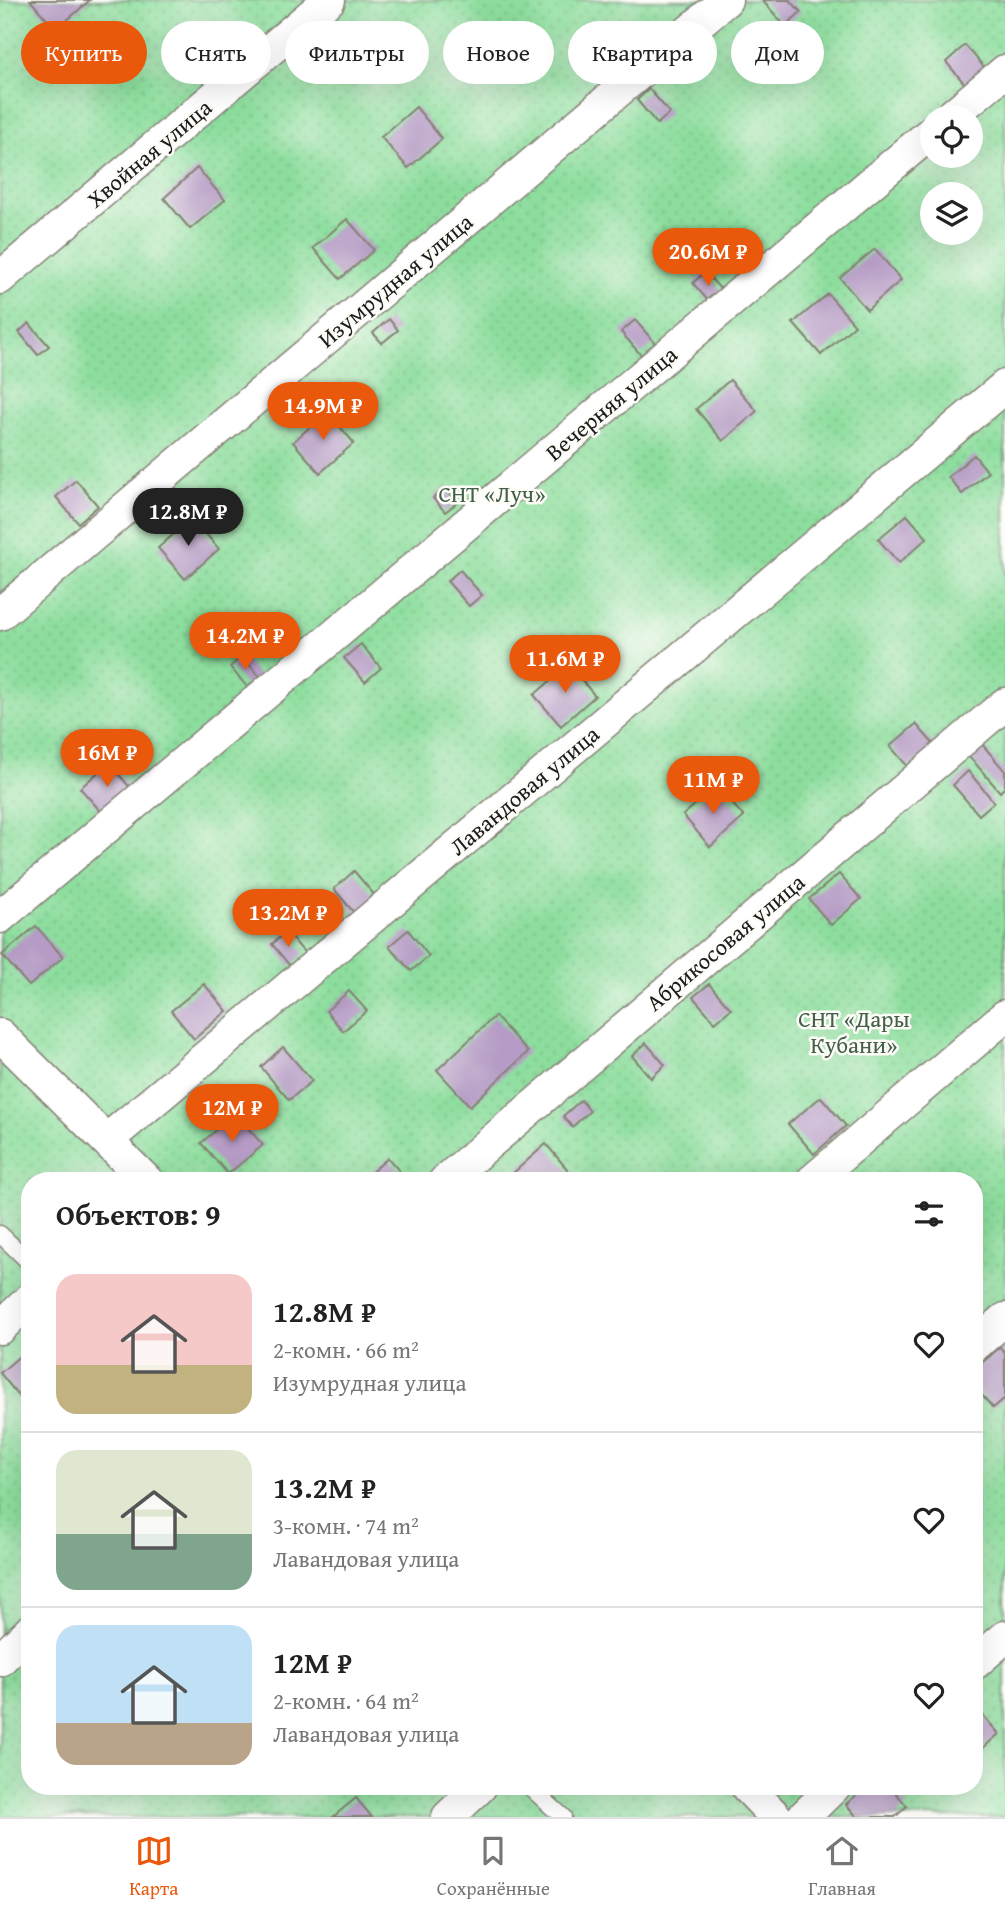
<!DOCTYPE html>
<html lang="ru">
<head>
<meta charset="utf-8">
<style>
	body { margin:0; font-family:"Gentium Book Plus",serif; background:#f2f2f2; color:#222; height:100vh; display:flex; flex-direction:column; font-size:26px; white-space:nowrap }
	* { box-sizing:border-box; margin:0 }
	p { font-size:23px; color:#767676 }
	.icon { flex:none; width:38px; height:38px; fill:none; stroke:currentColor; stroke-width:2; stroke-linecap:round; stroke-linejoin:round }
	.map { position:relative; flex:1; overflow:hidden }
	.side { position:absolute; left:21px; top:1172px; width:962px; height:623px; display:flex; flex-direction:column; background:#fff; border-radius:28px; box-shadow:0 7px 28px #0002 }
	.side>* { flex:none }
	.guide { position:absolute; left:21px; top:21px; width:964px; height:63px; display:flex; gap:14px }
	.fabs { position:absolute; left:920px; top:105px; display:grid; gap:14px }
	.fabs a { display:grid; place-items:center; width:63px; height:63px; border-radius:50%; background:#fff; box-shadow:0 7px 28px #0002; font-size:35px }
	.price { position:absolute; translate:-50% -60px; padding:0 16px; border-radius:24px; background:#ea580c; color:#fff; font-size:23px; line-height:46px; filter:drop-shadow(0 2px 4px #0008) }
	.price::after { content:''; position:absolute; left:50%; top:42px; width:21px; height:16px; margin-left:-10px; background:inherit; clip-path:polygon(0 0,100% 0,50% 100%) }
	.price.selected { background:#222; color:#fff }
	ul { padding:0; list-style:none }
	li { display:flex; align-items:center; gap:21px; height:175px; padding:0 35px }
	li+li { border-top:2px solid #e0e0e0 }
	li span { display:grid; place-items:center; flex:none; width:196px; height:140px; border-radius:21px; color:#555 }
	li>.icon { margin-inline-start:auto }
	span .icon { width:84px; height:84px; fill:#fffc; stroke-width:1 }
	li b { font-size:30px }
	h2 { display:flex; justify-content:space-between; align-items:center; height:84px; padding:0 35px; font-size:30px }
	.chip { padding:0 24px; border-radius:32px; background:#fff; box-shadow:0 7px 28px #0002; font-size:24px; line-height:63px }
	.chip.selected { background:#ea580c; color:#fff }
	.dock { display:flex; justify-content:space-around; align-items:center; height:98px; border-top:2px solid #e0e0e0; background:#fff; font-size:19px; color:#767676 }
	.dock a { display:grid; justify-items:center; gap:4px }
	.dock .selected { color:#ea580c }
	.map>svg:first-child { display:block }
	.green { fill:url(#green-dots); stroke:#547d5d; stroke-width:2; fill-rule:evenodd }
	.building { fill:#b59bc5 }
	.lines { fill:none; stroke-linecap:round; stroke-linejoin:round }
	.service-casing { stroke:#858276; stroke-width:19 }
	.minor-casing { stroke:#858276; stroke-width:35 }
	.service { stroke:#fff; stroke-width:16 }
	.minor { stroke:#fff; stroke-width:32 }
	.labels { text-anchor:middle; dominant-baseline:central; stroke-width:5; stroke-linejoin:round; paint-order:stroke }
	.street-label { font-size:23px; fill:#1c1c1c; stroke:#fdfcf7 }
	.park-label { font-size:23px; fill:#44604a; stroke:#fdfcf7 }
</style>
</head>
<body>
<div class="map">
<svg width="1005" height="1817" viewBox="0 0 1005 1817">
	<defs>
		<pattern id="green-dots" width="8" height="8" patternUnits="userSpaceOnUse" patternTransform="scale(1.75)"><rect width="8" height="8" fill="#8dde9e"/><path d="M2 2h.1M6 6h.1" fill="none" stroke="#79be88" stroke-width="1.8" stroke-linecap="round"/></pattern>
	</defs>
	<rect width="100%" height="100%" fill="#fdfcf7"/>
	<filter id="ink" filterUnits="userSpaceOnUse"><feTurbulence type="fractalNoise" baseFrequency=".0143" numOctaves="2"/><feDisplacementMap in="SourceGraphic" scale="14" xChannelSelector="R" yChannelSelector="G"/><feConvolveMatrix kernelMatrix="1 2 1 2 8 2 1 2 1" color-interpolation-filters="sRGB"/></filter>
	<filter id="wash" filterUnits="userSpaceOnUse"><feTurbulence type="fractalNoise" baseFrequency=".00686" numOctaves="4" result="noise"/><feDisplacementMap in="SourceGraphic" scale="28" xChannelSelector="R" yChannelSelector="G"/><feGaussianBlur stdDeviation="1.57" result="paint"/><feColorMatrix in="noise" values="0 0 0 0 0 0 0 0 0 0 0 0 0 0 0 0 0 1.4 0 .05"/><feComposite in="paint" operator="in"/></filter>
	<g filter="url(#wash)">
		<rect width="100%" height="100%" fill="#eee9cf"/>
		<path class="green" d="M0 0H1005V1817H0ZM933 117H971V156H933ZM933 194H971V233H933ZM30 1181H975V1787H30Z"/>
		<g id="blocks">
			<g class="building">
				<polygon points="30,0 90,0 56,30"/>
				<polygon points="762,0 790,0 801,12 785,26"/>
				<polygon points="965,45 985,68 965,84 946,62"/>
				<polygon points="649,89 670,113 657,124 637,100"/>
				<polygon points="416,107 442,139 408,168 381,137"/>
				<polygon points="197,168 225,200 190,229 164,198"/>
				<polygon points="347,219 374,250 340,279 313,248"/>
				<polygon points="875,249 901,280 867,310 840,278"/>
				<polygon points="705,272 723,292 710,303 693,283"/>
				<polygon points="828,294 855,325 821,355 793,323"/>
				<polygon points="389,319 398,330 382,343 373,333"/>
				<polygon points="635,320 655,343 641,355 621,332"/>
				<polygon points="29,323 49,346 38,355 19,332"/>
				<polygon points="730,380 757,411 723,441 696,409"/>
				<polygon points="327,412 354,443 320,473 293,442"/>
				<polygon points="974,455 988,472 962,494 948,477"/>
				<polygon points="76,480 98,506 78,523 56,497"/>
				<polygon points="445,488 457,503 445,512 433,498"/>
				<polygon points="907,515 927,538 899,563 878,539"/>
				<polygon points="192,518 219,549 185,579 158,548"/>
				<polygon points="460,570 482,595 469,606 447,581"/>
				<polygon points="361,644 381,668 365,682 344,658"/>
				<polygon points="242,656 261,678 248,688 230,667"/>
				<polygon points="569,665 595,696 561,726 534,695"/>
				<polygon points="916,724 935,746 909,768 890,746"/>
				<polygon points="981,743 1005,771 1005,787 1000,792 968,755"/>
				<polygon points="109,763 133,791 104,815 80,788"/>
				<polygon points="968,771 994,802 979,815 953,785"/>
				<polygon points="717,786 744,817 710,847 683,815"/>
				<polygon points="354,871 376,897 356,915 334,889"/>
				<polygon points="839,874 861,899 831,925 809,899"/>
				<polygon points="36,926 63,957 29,986 2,955"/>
				<polygon points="408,930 429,956 411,971 389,946"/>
				<polygon points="286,932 305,953 290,966 272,944"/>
				<polygon points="204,984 227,1011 194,1039 171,1011"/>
				<polygon points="709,984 731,1009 715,1022 693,997"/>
				<polygon points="349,991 367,1011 343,1031 326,1011"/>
				<polygon points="495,1016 528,1052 470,1106 437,1070"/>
				<polygon points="646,1043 665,1065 651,1078 632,1056"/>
				<polygon points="283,1047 312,1081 289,1100 261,1067"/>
				<polygon points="821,1097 846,1126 814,1154 788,1124"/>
				<polygon points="581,1100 590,1111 572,1127 563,1116"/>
				<polygon points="235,1114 263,1145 228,1174 201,1143"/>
				<polygon points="546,1144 573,1176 566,1181 518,1181 512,1174"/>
				<polygon points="388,1158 408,1181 361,1181"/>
				<polygon points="30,1347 30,1402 26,1405 0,1373"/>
				<polygon points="1000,1347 1005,1353 1005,1398 993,1408 975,1387 975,1369"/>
				<polygon points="975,1706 999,1734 975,1755"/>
				<polygon points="866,1787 891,1787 907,1806 895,1817 857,1817 846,1804"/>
				<polygon points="356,1798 372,1817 333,1817"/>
			</g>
		</g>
	</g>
	<g filter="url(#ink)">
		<use href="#blocks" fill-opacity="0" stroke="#858276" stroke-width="2"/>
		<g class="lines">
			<defs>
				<g id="service">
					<polyline points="0,1234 30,1263"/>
					<polyline points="530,1787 563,1817"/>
				</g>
				<g id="minor">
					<polyline points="950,117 1005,71"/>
					<polyline points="0,278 329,0"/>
					<polyline points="0,614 726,0"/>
					<polyline points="0,917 933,131"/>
					<polyline points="0,1035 147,1181"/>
					<polyline points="107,1140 1005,386"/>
					<polyline points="445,1181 1005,704"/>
					<polyline points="812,1181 1005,1016"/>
					<polyline points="0,1328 30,1299"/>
					<polyline points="975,1345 1005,1319"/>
					<polyline points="0,1660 30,1631"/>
					<polyline points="975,1663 1005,1637"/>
					<polyline points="747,1787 776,1817"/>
					<polyline points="448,1817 480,1787"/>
					<polyline points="803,1817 834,1787"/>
				</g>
			</defs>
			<use href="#service" class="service-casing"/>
			<use href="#minor" class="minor-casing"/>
			<use href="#service" class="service"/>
			<use href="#minor" class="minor"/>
		</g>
	</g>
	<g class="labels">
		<g class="street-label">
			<text transform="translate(149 153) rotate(-40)">Хвойная улица</text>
			<text transform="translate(395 280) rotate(-40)">Изумрудная улица</text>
			<text transform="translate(611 403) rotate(-40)">Вечерняя улица</text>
			<text transform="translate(524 790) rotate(-40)">Лавандовая улица</text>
			<text transform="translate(725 942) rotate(-40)">Абрикосовая улица</text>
		</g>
		<g class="park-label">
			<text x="492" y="493">СНТ «Луч»</text>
			<text x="854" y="1018">СНТ «Дары<tspan x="854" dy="26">Кубани»</tspan></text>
		</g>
	</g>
</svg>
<div class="fabs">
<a><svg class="icon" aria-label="locate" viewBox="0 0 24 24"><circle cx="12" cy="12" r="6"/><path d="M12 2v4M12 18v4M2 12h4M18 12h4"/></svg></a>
<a><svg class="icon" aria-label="layers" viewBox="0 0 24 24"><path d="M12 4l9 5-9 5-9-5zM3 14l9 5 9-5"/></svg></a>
</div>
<b class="price" style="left:708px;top:288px">20.6M ₽</b>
<b class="price" style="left:323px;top:442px">14.9M ₽</b>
<b class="price selected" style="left:188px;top:548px">12.8M ₽</b>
<b class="price" style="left:245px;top:672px">14.2M ₽</b>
<b class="price" style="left:565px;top:695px">11.6M ₽</b>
<b class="price" style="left:107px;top:789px">16M ₽</b>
<b class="price" style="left:713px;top:816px">11M ₽</b>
<b class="price" style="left:288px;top:949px">13.2M ₽</b>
<b class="price" style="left:232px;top:1144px">12M ₽</b>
<div class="guide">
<a class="chip selected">Купить</a>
<a class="chip">Снять</a>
<a class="chip">Фильтры</a>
<a class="chip">Новое</a>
<a class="chip">Квартира</a>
<a class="chip">Дом</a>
</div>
<section class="side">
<h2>Объектов: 9<svg class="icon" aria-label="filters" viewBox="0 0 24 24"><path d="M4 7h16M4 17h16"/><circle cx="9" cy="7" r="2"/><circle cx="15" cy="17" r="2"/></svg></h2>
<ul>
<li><span style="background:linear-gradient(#f6c9c9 65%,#c2b280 0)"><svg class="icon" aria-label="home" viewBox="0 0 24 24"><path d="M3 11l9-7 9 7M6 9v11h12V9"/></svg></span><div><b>12.8M ₽</b><p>2-комн. · 66 m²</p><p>Изумрудная улица</p></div><svg class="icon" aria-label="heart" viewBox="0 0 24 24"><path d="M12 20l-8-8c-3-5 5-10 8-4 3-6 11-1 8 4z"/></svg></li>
<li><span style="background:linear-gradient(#dfe7d0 60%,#7fa58c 0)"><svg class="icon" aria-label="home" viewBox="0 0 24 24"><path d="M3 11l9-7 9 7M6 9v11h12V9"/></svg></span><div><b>13.2M ₽</b><p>3-комн. · 74 m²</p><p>Лавандовая улица</p></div><svg class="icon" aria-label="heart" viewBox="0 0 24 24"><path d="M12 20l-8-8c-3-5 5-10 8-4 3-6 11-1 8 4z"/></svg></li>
<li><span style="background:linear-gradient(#bfe0f5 70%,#b9a48a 0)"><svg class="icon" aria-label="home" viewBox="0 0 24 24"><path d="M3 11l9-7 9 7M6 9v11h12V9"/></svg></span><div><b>12M ₽</b><p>2-комн. · 64 m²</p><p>Лавандовая улица</p></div><svg class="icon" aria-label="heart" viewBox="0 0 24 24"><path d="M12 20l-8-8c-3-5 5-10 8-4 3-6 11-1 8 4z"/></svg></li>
</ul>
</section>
</div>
<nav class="dock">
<a class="selected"><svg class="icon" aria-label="map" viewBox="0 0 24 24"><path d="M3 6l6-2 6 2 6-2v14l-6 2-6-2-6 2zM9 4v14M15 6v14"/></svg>Карта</a>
<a><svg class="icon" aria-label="saved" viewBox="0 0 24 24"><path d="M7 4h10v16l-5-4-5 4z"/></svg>Сохранённые</a>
<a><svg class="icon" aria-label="home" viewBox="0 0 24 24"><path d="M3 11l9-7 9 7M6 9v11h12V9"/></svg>Главная</a>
</nav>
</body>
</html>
